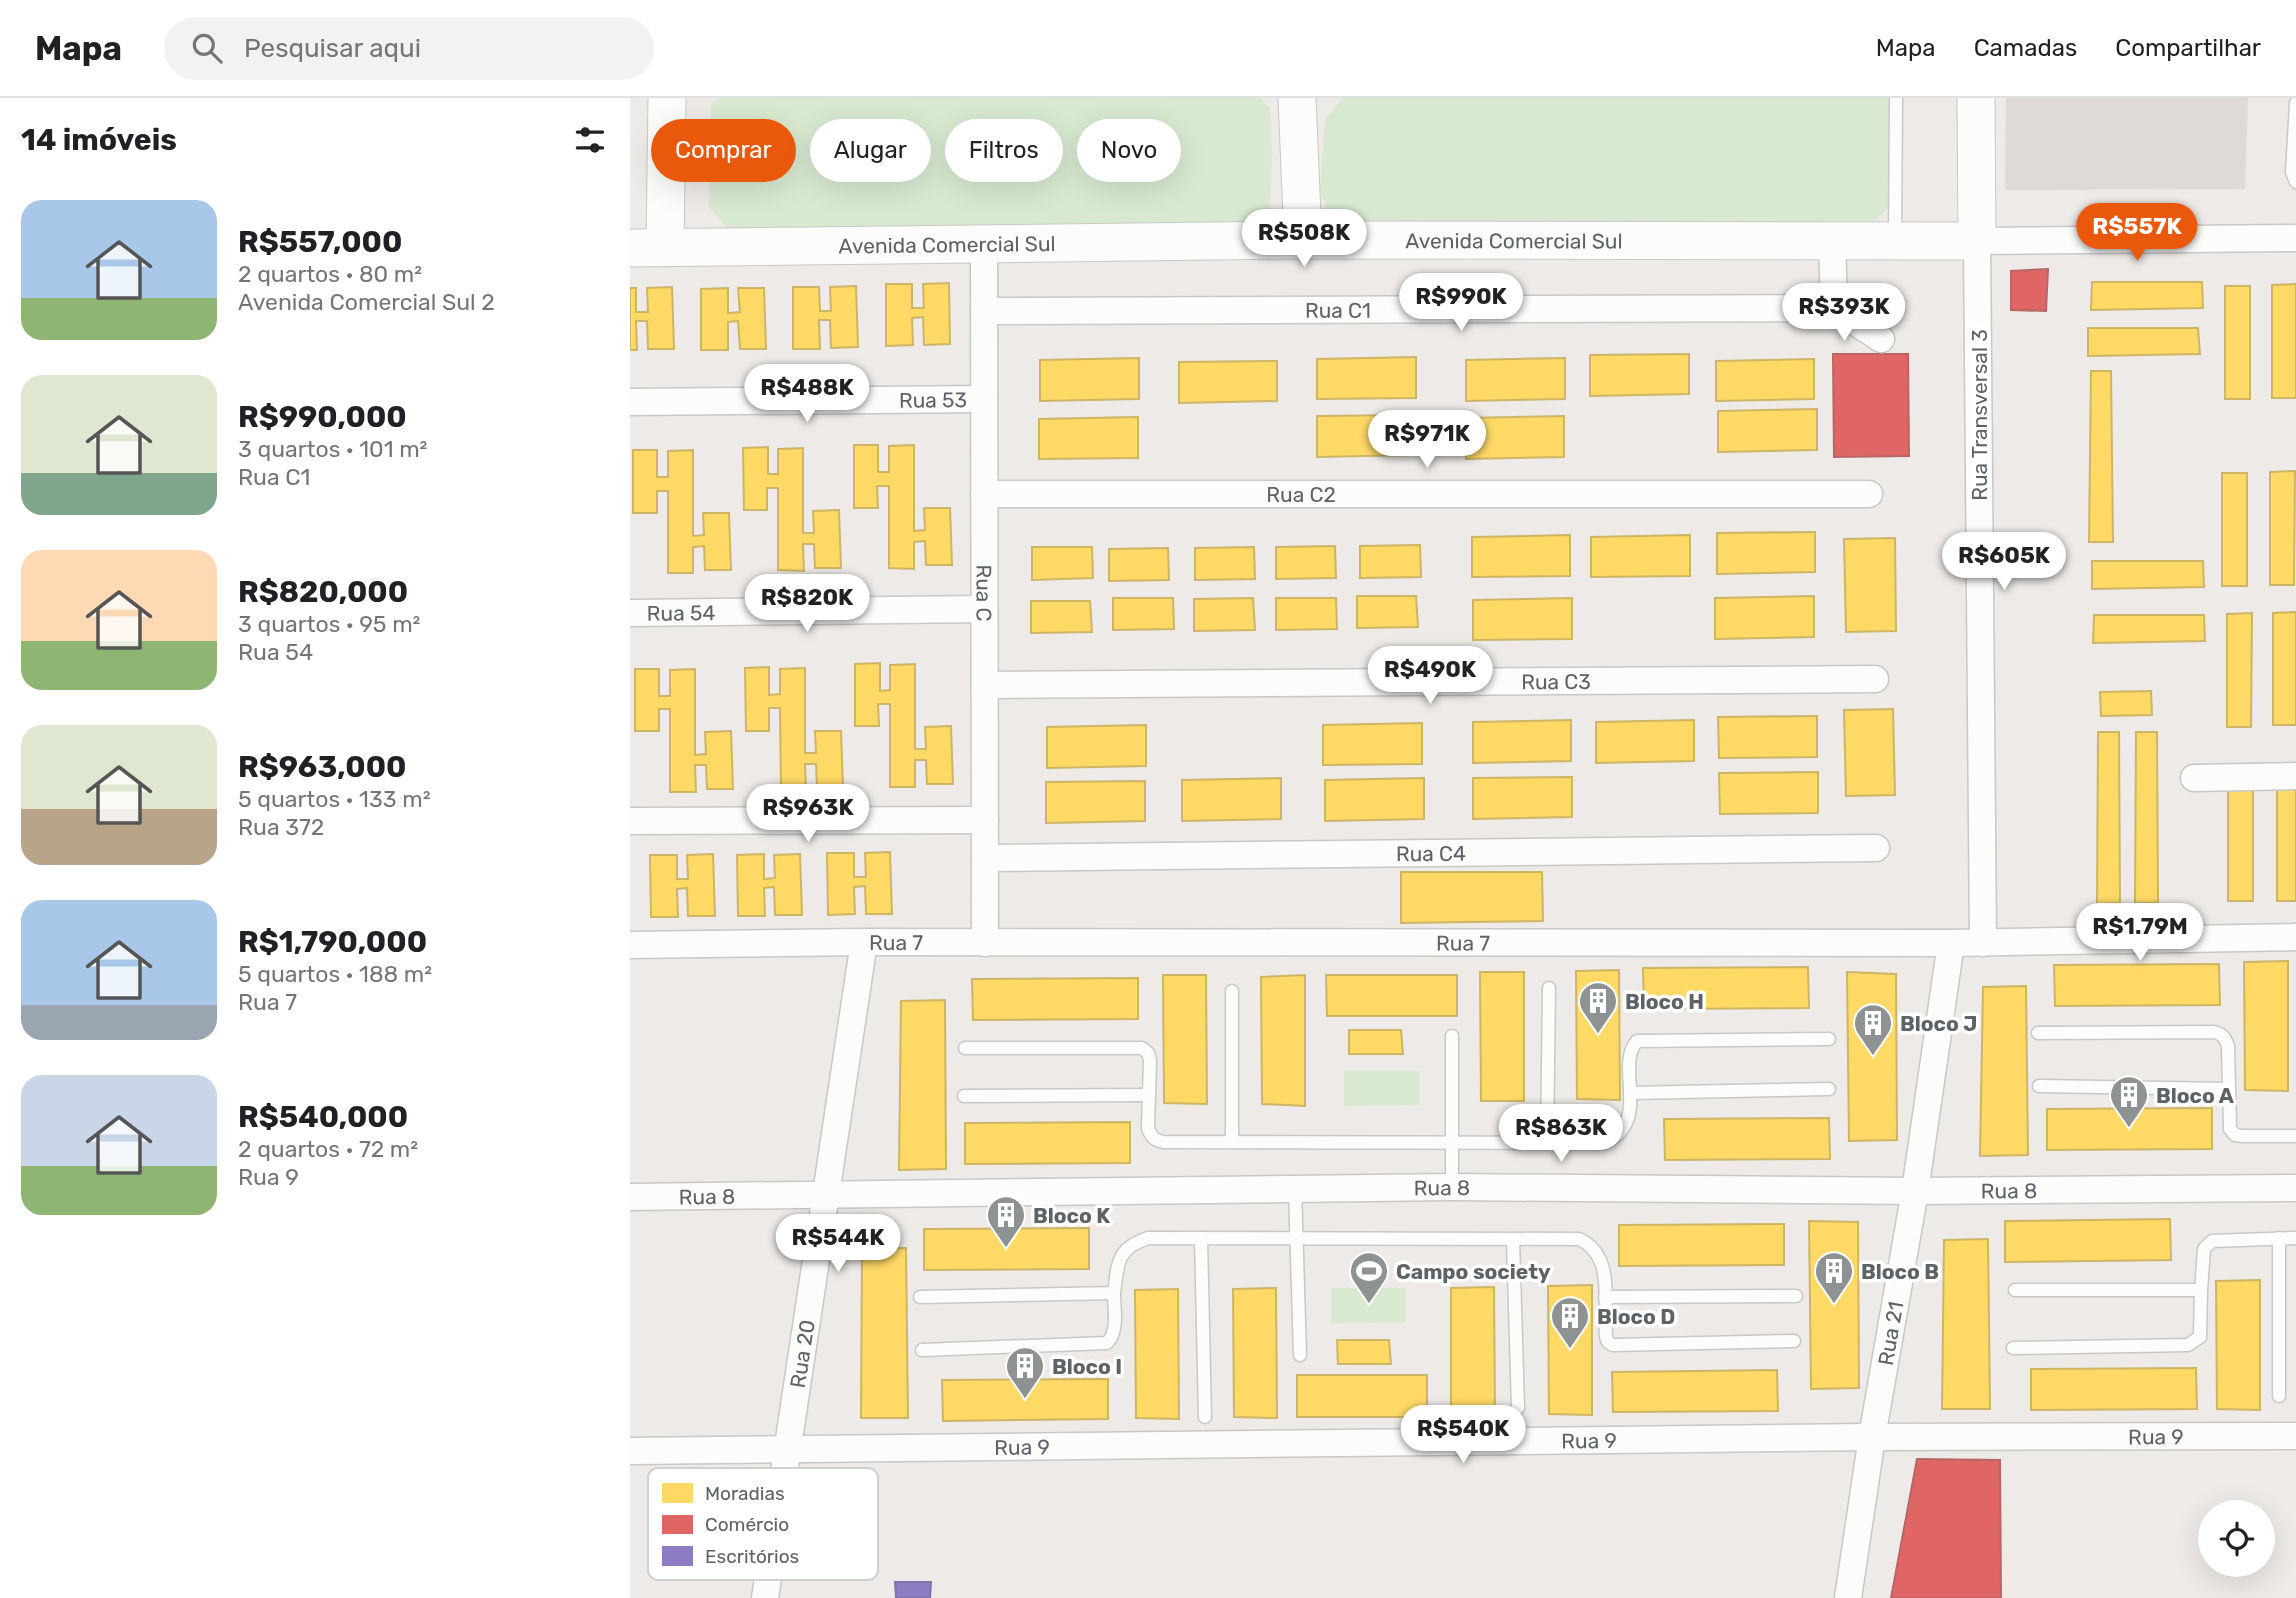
<!DOCTYPE html>
<html lang="pt">
<head>
<meta charset="utf-8">
<style>
	body { margin:0; font-family:Rubik,sans-serif; background:#f2f2f2; color:#202124; height:100vh; display:flex; flex-direction:column; font-size:26px; white-space:nowrap }
	* { box-sizing:border-box; margin:0 }
	p { font-size:23px; color:#757577 }
	.icon { flex:none; width:38px; height:38px; fill:none; stroke:currentColor; stroke-width:2; stroke-linecap:round; stroke-linejoin:round }
	.map { position:relative; flex:1; overflow:hidden }
	.drawer { display:flex; flex-direction:column; background:#fff; width:630px }
	.drawer>* { flex:none }
	.hud { position:absolute; left:21px; top:21px; width:665px; height:63px; display:flex; gap:14px }
	.fabs { position:absolute; left:1568px; top:1402px; display:grid; gap:14px }
	.fabs a { display:grid; place-items:center; width:77px; height:77px; border-radius:50%; background:#fff; box-shadow:0 7px 28px #0002; font-size:35px }
	.price { position:absolute; translate:-50% -60px; padding:0 16px; border-radius:24px; background:#fff; color:#222; font-size:23px; line-height:46px; filter:drop-shadow(0 2px 4px #0008) }
	.price::after { content:''; position:absolute; left:50%; top:42px; width:21px; height:16px; margin-left:-10px; background:inherit; clip-path:polygon(0 0,100% 0,50% 100%) }
	.price.current { background:#ea580c; color:#fff }
	ul { padding:0; list-style:none }
	li { display:flex; align-items:center; gap:21px; height:175px; padding:0 21px }
	li span { display:grid; place-items:center; flex:none; width:196px; height:140px; border-radius:21px; color:#555 }
	li>.icon { margin-inline-start:auto }
	span .icon { width:84px; height:84px; fill:#fffc; stroke-width:1 }
	li b { font-size:30px }
	h2 { display:flex; justify-content:space-between; align-items:center; height:84px; padding:0 21px; font-size:30px }
	.chip { padding:0 24px; border-radius:32px; background:#fff; box-shadow:0 7px 28px #0002; font-size:24px; line-height:63px }
	.chip.current { background:#ea580c; color:#fff }
	header { display:flex; align-items:center; gap:42px; box-sizing:border-box; height:98px; padding:0 35px; background:#fff; border-bottom:2px solid #e0e0e0 }
	header strong { font-size:33px }
	nav { display:flex; gap:38px; margin-inline-start:auto; font-size:24px }
	.search { width:490px; height:63px; background:#f2f2f2; display:flex; align-items:center; gap:18px; box-sizing:border-box; padding:0 24px; border-radius:38px; color:#757577; font-size:26px }
	main { display:flex; flex:1; min-height:0 }
	.map>svg:first-child { display:block }
	.education { fill:#dfdad6 }
	.green { fill:#d8e9d0 }
	.homes { fill:#ffd966; stroke:#ceb566; stroke-width:2 }
	.shops { fill:#e06666; stroke:#b86566; stroke-width:2 }
	.offices { fill:#8e7cc3; stroke:#7f74a7; stroke-width:2 }
	.lines { fill:none; stroke-linecap:round; stroke-linejoin:round }
	.lane-casing { stroke:#c8c8c8; stroke-width:15 }
	.street-casing { stroke:#c8c8c8; stroke-width:29 }
	.secondary-casing { stroke:#c8c8c8; stroke-width:39 }
	.lane { stroke:#fcfcfb; stroke-width:12 }
	.street { stroke:#fcfcfb; stroke-width:26 }
	.secondary { stroke:#fcfcfb; stroke-width:37 }
	.labels { text-anchor:middle; dominant-baseline:central; stroke-width:7; stroke-linejoin:round; paint-order:stroke }
	.street-label { font-size:21px; fill:#5c6266; stroke:#fff }
	.poi-label { font-size:21px; font-weight:bold; fill:#5c6266; stroke:#fff; text-anchor:start }
	.key { fill:#fff; stroke:#ced0d1; stroke-width:2 }
	.key-label { font-size:19px; fill:#5c6266 }
</style>
</head>
<body>
<header>
<strong>Mapa</strong>
<div class="search"><svg class="icon" aria-label="search" viewBox="0 0 24 24"><circle cx="10" cy="10" r="6"/><path d="M15 15l6 6"/></svg>Pesquisar aqui</div>
<nav><a>Mapa</a><a>Camadas</a><a>Compartilhar</a></nav>
</header>
<main>
<section class="drawer">
<h2>14 imóveis<svg class="icon" aria-label="filters" viewBox="0 0 24 24"><path d="M4 7h16M4 17h16"/><circle cx="9" cy="7" r="2"/><circle cx="15" cy="17" r="2"/></svg></h2>
<ul>
<li><span style="background:linear-gradient(#a9c7e8 70%,#8fb573 0)"><svg class="icon" aria-label="home" viewBox="0 0 24 24"><path d="M3 11l9-7 9 7M6 9v11h12V9"/></svg></span><div><b>R$557,000</b><p>2 quartos · 80 m²</p><p>Avenida Comercial Sul 2</p></div></li>
<li><span style="background:linear-gradient(#dfe7d0 70%,#7fa58c 0)"><svg class="icon" aria-label="home" viewBox="0 0 24 24"><path d="M3 11l9-7 9 7M6 9v11h12V9"/></svg></span><div><b>R$990,000</b><p>3 quartos · 101 m²</p><p>Rua C1</p></div></li>
<li><span style="background:linear-gradient(#ffd9b3 65%,#8fb573 0)"><svg class="icon" aria-label="home" viewBox="0 0 24 24"><path d="M3 11l9-7 9 7M6 9v11h12V9"/></svg></span><div><b>R$820,000</b><p>3 quartos · 95 m²</p><p>Rua 54</p></div></li>
<li><span style="background:linear-gradient(#dfe7d0 60%,#b9a48a 0)"><svg class="icon" aria-label="home" viewBox="0 0 24 24"><path d="M3 11l9-7 9 7M6 9v11h12V9"/></svg></span><div><b>R$963,000</b><p>5 quartos · 133 m²</p><p>Rua 372</p></div></li>
<li><span style="background:linear-gradient(#a9c7e8 75%,#9aa5b1 0)"><svg class="icon" aria-label="home" viewBox="0 0 24 24"><path d="M3 11l9-7 9 7M6 9v11h12V9"/></svg></span><div><b>R$1,790,000</b><p>5 quartos · 188 m²</p><p>Rua 7</p></div></li>
<li><span style="background:linear-gradient(#c9d6e8 65%,#8fb573 0)"><svg class="icon" aria-label="home" viewBox="0 0 24 24"><path d="M3 11l9-7 9 7M6 9v11h12V9"/></svg></span><div><b>R$540,000</b><p>2 quartos · 72 m²</p><p>Rua 9</p></div></li>
</ul>
</section>
<div class="map">
<svg width="1666" height="1500" viewBox="0 0 1666 1500">
	<rect width="100%" height="100%" fill="#edeae7"/>
	<polygon class="education" points="1376,0 1618,0 1615,91 1375,92"/>
	<g class="green">
		<polygon points="90,0 631,0 640,10 642,59 640,109 616,132 102,135 79,109 81,6"/>
		<polygon points="713,0 1259,0 1262,105 1246,122 1168,127 706,127 698,113 690,91 695,21"/>
		<polygon points="714,973 789,973 789,1007 714,1008"/>
		<polygon points="701,1190 776,1190 776,1224 701,1225"/>
	</g>
	<g class="homes">
		<polygon points="1462,184 1572,184 1573,210 1461,212"/>
		<polygon points="319,185 320,246 294,247 293,219 282,220 283,247 256,248 256,186 282,186 282,210 294,210 293,186"/>
		<polygon points="1666,186 1666,300 1642,300 1642,187"/>
		<polygon points="226,188 228,249 201,250 200,222 189,222 190,251 163,251 163,189 189,189 190,213 201,213 200,189"/>
		<rect x="1595" y="188" width="25" height="113"/>
		<polygon points="42,189 44,251 18,251 17,223 6,223 7,252 0,252 0,190 6,190 6,214 18,214 17,190"/>
		<polygon points="98,190 98,215 110,214 108,190 134,190 136,251 110,251 108,223 98,224 98,252 71,252 71,191"/>
		<polygon points="1458,230 1568,230 1570,256 1458,258"/>
		<polygon points="1059,256 1059,296 960,298 960,257"/>
		<polygon points="786,259 786,300 687,301 687,261"/>
		<polygon points="509,260 509,301 410,303 410,262"/>
		<polygon points="935,260 935,301 836,303 836,262"/>
		<polygon points="1184,261 1184,301 1086,303 1086,263"/>
		<polygon points="647,263 647,303 549,305 549,264"/>
		<polygon points="1461,273 1481,273 1483,444 1459,444"/>
		<polygon points="1187,311 1187,352 1088,354 1088,313"/>
		<polygon points="785,317 785,357 687,359 687,318"/>
		<polygon points="934,318 934,359 836,361 836,320"/>
		<polygon points="508,319 508,360 409,361 409,321"/>
		<polygon points="224,347 248,347 248,374 259,374 259,348 284,347 284,433 295,432 294,410 320,410 322,467 296,467 295,443 284,444 284,471 259,470 259,388 247,388 248,410 224,410"/>
		<polygon points="138,349 138,376 148,376 148,351 173,350 173,435 184,435 183,413 209,412 211,470 185,470 184,446 173,446 174,473 148,472 148,390 137,390 137,412 114,412 113,350"/>
		<polygon points="3,352 27,352 27,379 38,379 38,353 63,352 63,438 74,437 73,415 99,415 101,472 75,472 74,448 63,449 63,475 38,475 38,393 27,393 27,415 3,415"/>
		<polygon points="1665,373 1664,487 1640,487 1640,374"/>
		<rect x="1592" y="375" width="25" height="113"/>
		<polygon points="1185,434 1185,474 1087,476 1087,435"/>
		<polygon points="940,437 940,478 842,479 842,439"/>
		<polygon points="1060,437 1060,478 961,479 961,439"/>
		<polygon points="1265,440 1266,533 1216,534 1214,441"/>
		<polygon points="790,447 791,479 730,480 730,448"/>
		<polygon points="705,448 706,480 646,481 646,449"/>
		<polygon points="402,449 462,449 463,480 402,482"/>
		<polygon points="624,449 625,481 565,482 565,450"/>
		<polygon points="538,450 539,482 479,483 479,451"/>
		<polygon points="1462,463 1573,463 1574,489 1462,491"/>
		<polygon points="727,498 786,498 788,529 727,530"/>
		<polygon points="1184,498 1184,539 1085,541 1085,500"/>
		<polygon points="483,500 543,500 544,531 483,532"/>
		<polygon points="623,500 625,532 564,533 564,501"/>
		<polygon points="646,500 706,500 707,531 646,532"/>
		<polygon points="942,500 942,541 843,542 843,502"/>
		<polygon points="401,503 460,503 462,534 401,535"/>
		<polygon points="1666,514 1666,627 1643,627 1643,515"/>
		<polygon points="1622,515 1621,629 1597,629 1597,516"/>
		<polygon points="1464,517 1574,517 1575,543 1463,545"/>
		<polygon points="250,565 250,593 260,592 260,567 285,566 285,651 296,651 295,629 321,628 323,686 297,686 296,662 285,662 285,689 260,689 260,606 248,606 249,628 225,628 225,566"/>
		<polygon points="139,569 139,597 150,596 150,571 175,570 175,655 186,655 185,633 211,633 213,690 187,690 186,666 175,666 176,693 151,693 150,610 139,610 139,633 116,633 115,570"/>
		<polygon points="5,571 29,571 29,598 40,598 40,572 65,571 65,657 76,656 75,634 101,633 103,691 77,691 76,667 65,667 66,694 40,694 40,611 29,611 29,633 5,633"/>
		<polygon points="1521,593 1522,617 1471,618 1470,594"/>
		<polygon points="1263,611 1265,697 1216,698 1214,612"/>
		<polygon points="1187,618 1187,659 1089,660 1088,619"/>
		<polygon points="941,622 941,663 843,665 843,624"/>
		<polygon points="1064,622 1064,663 966,665 966,624"/>
		<polygon points="792,625 792,666 693,667 693,627"/>
		<polygon points="516,627 516,668 417,670 417,629"/>
		<polygon points="1468,634 1489,634 1490,805 1467,806"/>
		<polygon points="1506,634 1527,634 1528,805 1505,805"/>
		<polygon points="1188,674 1188,715 1090,716 1089,675"/>
		<polygon points="942,679 942,719 843,721 843,680"/>
		<polygon points="651,680 651,721 552,723 552,682"/>
		<polygon points="794,680 794,721 695,723 695,682"/>
		<polygon points="515,683 515,723 416,725 416,684"/>
		<polygon points="1623,689 1623,803 1598,803 1598,690"/>
		<polygon points="1666,689 1666,803 1647,803 1647,690"/>
		<polygon points="260,754 262,816 236,816 235,788 224,789 225,816 198,817 197,755 224,755 224,779 236,779 235,755"/>
		<polygon points="83,756 85,818 58,818 57,790 47,791 48,819 21,819 20,757 47,757 47,781 58,781 57,757"/>
		<polygon points="134,756 134,781 145,780 144,757 170,756 172,817 145,817 144,789 134,790 135,818 108,818 107,757"/>
		<polygon points="771,774 912,774 913,823 771,825"/>
		<polygon points="1658,863 1658,993 1615,992 1614,864"/>
		<polygon points="1589,866 1590,907 1425,908 1424,867"/>
		<polygon points="1178,869 1179,910 1014,911 1013,870"/>
		<polygon points="989,872 990,1002 947,1001 946,873"/>
		<polygon points="850,874 894,874 894,1003 851,1003"/>
		<polygon points="1217,874 1266,876 1267,1042 1219,1043"/>
		<polygon points="533,877 576,877 577,1006 534,1005"/>
		<polygon points="675,877 675,1008 632,1006 631,879"/>
		<polygon points="696,877 827,877 827,918 697,918"/>
		<polygon points="508,880 508,921 343,922 342,881"/>
		<polygon points="1396,888 1398,1057 1350,1058 1353,889"/>
		<polygon points="315,902 316,1071 269,1072 271,903"/>
		<polygon points="719,932 771,932 773,956 719,956"/>
		<polygon points="1582,1010 1582,1051 1417,1052 1417,1011"/>
		<polygon points="1199,1020 1200,1061 1035,1062 1034,1021"/>
		<polygon points="500,1024 500,1065 335,1066 335,1025"/>
		<polygon points="1540,1121 1541,1162 1375,1164 1375,1123"/>
		<polygon points="1179,1123 1228,1124 1229,1290 1181,1291"/>
		<polygon points="1154,1126 1154,1167 989,1168 989,1127"/>
		<polygon points="459,1130 459,1171 294,1172 294,1131"/>
		<polygon points="1358,1141 1360,1311 1312,1311 1314,1142"/>
		<polygon points="276,1150 278,1320 231,1320 232,1151"/>
		<polygon points="1630,1182 1630,1312 1587,1311 1586,1183"/>
		<polygon points="962,1187 962,1317 919,1316 918,1188"/>
		<polygon points="864,1189 865,1319 821,1318 821,1190"/>
		<polygon points="646,1190 647,1320 604,1319 603,1191"/>
		<polygon points="548,1191 549,1321 506,1320 505,1192"/>
		<polygon points="707,1242 759,1242 761,1266 708,1266"/>
		<polygon points="1566,1270 1567,1311 1401,1312 1401,1271"/>
		<polygon points="1147,1272 1148,1313 983,1314 982,1274"/>
		<rect x="667" y="1277" width="130" height="42"/>
		<polygon points="478,1281 478,1321 313,1323 312,1282"/>
	</g>
	<g class="shops">
		<polygon points="1418,171 1416,213 1381,212 1381,173"/>
		<polygon points="1203,256 1278,256 1279,358 1204,359"/>
		<polygon points="1287,1361 1370,1362 1371,1500 1261,1500"/>
	</g>
	<polygon class="offices" points="265,1484 301,1484 300,1500 266,1500"/>
	<g class="lines">
		<defs>
			<g id="lane">
				<polyline points="1666,5 1662,74 1666,84"/>
				<polyline points="1265,138 1266,0"/>
				<polyline points="602,893 602,1043"/>
				<path d="M1408 935 1584 934C1592 936 1595 939 1598 948L1600 1031 1605 1037 1612 1038H1666"/>
				<polyline points="822,938 822,1089"/>
				<path d="M335 950H512L518 955 520 962 518 1030C521 1039 524 1042 533 1044L974 1045C1023 1023 984 969 1007 943L1199 941"/>
				<polyline points="1409,988 1598,991"/>
				<polyline points="1000,995 1199,991"/>
				<polyline points="334,998 519,997"/>
				<polyline points="917,1045 919,890"/>
				<polyline points="665,1090 670,1257"/>
				<polyline points="571,1140 575,1319"/>
				<polyline points="1649,1140 1649,1298"/>
				<polyline points="883,1141 888,1310"/>
				<polyline points="1385,1192 1571,1192 1574,1151 1582,1143 1666,1140"/>
				<path d="M290 1199 484 1195C488 1165 486 1151 518 1140L949 1141C986 1158 973 1206 976 1239L978 1244 983 1247 1164 1243"/>
				<polyline points="975,1199 1166,1198"/>
				<polyline points="1383,1250 1558,1247 1570,1239 1571,1192"/>
				<path d="M292 1252 477 1245C489 1233 484 1211 484 1195"/>
			</g>
			<g id="street">
				<path id="s1" d="M354 147 355 845"/>
				<polyline points="1204,210 1251,241"/>
				<path id="s2" d="M354 213 1204 210 1202 144"/>
				<path id="s3" d="M0 304 354 301"/>
				<path id="s4" d="M354 396H1239"/>
				<path id="s5" d="M0 515 354 511"/>
				<path id="s6" d="M356 587 1245 581"/>
				<polyline points="1564,680 1666,678"/>
				<polyline points="0,723 355,722"/>
				<path id="s7" d="M355 760 1246 750"/>
				<polyline points="1353,845 1347,143 1666,140"/>
				<path id="s8" d="M0 847 234 844 1321 845 1666 839"/>
				<path id="s9" d="M0 1099 822 1089 1285 1093 1666 1090"/>
				<path id="s10" d="M0 1353 1242 1339 1666 1338"/>
				<path id="s11" d="M135 1500 234 844"/>
				<path id="s12" d="M1218 1500 1242 1339 1285 1093 1321 845"/>
			</g>
			<g id="secondary">
				<polyline points="667,0 673,142"/>
				<polyline points="35,149 37,0"/>
				<path id="s13" d="M0 150 673 142 1347 143 1346 0"/>
			</g>
		</defs>
		<use href="#lane" class="lane-casing"/>
		<use href="#street" class="street-casing"/>
		<use href="#secondary" class="secondary-casing"/>
		<use href="#lane" class="lane"/>
		<use href="#street" class="street"/>
		<use href="#secondary" class="secondary"/>
	</g>
	<defs>
		<symbol id="building-pin" viewBox="-11 -11 22 30"><path d="M0 17L-7.5 6A9.5 9.5 0 1 1 7.5 6Z" fill="#8f9293" stroke="#fff"/><path d="M-4-6H4V6H1V3H-1V6H-4ZM-2.5-4.3h1.7v1.8h-1.7ZM.8-4.3h1.7v1.8H.8ZM-2.5-1h1.7V.8h-1.7ZM.8-1h1.7V.8H.8Z" fill="#fff"/></symbol>
		<symbol id="stadium-pin" viewBox="-11 -11 22 30"><path d="M0 17L-7.5 6A9.5 9.5 0 1 1 7.5 6Z" fill="#8f9293" stroke="#fff"/><path d="M0-5a6.5 5 0 1 0 0 10a6.5 5 0 1 0 0-10ZM-3.5-1.8h7v3.6h-7Z" fill="#fff"/></symbol>
	</defs>
	<g fill-rule="evenodd">
		<use href="#building-pin" x="946" y="881" width="44" height="60"/>
		<use href="#building-pin" x="1221" y="903" width="44" height="60"/>
		<use href="#building-pin" x="1477" y="975" width="44" height="60"/>
		<use href="#building-pin" x="354" y="1095" width="44" height="60"/>
		<use href="#stadium-pin" x="717" y="1151" width="44" height="60"/>
		<use href="#building-pin" x="1182" y="1151" width="44" height="60"/>
		<use href="#building-pin" x="918" y="1196" width="44" height="60"/>
		<use href="#building-pin" x="373" y="1246" width="44" height="60"/>
	</g>
	<g class="labels">
		<g class="street-label">
			<text stroke="none"><textPath href="#s13" startOffset="884">Avenida Comercial Sul</textPath></text>
			<text stroke="none"><textPath href="#s13" startOffset="317">Avenida Comercial Sul</textPath></text>
			<text stroke="none"><textPath href="#s2" startOffset="354">Rua C1</textPath></text>
			<text stroke="none"><textPath href="#s3" startOffset="303">Rua 53</textPath></text>
			<text transform="translate(1349 317) rotate(-90)">Rua Transversal 3</text>
			<text stroke="none"><textPath href="#s4" startOffset="317">Rua C2</textPath></text>
			<text stroke="none"><textPath href="#s1" startOffset="348">Rua C</textPath></text>
			<text stroke="none"><textPath href="#s5" startOffset="51">Rua 54</textPath></text>
			<text stroke="none"><textPath href="#s6" startOffset="570">Rua C3</textPath></text>
			<text stroke="none"><textPath href="#s7" startOffset="446">Rua C4</textPath></text>
			<text stroke="none"><textPath href="#s8" startOffset="266">Rua 7</textPath></text>
			<text stroke="none"><textPath href="#s8" startOffset="833">Rua 7</textPath></text>
			<text stroke="none"><textPath href="#s9" startOffset="812">Rua 8</textPath></text>
			<text stroke="none"><textPath href="#s9" startOffset="1379">Rua 8</textPath></text>
			<text stroke="none"><textPath href="#s9" startOffset="77">Rua 8</textPath></text>
			<text stroke="none"><textPath href="#s12" startOffset="268">Rua 21</textPath></text>
			<text stroke="none"><textPath href="#s11" startOffset="247">Rua 20</textPath></text>
			<text stroke="none"><textPath href="#s10" startOffset="1526">Rua 9</textPath></text>
			<text stroke="none"><textPath href="#s10" startOffset="959">Rua 9</textPath></text>
			<text stroke="none"><textPath href="#s10" startOffset="392">Rua 9</textPath></text>
		</g>
		<g class="poi-label">
			<text x="995" y="903">Bloco H</text>
			<text x="1270" y="925">Bloco J</text>
			<text x="1526" y="997">Bloco A</text>
			<text x="403" y="1117">Bloco K</text>
			<text x="766" y="1173">Campo society</text>
			<text x="1231" y="1173">Bloco B</text>
			<text x="967" y="1218">Bloco D</text>
			<text x="422" y="1268">Bloco I</text>
		</g>
	</g>
	<rect x="18" y="1370" width="230" height="112" rx="10" class="key"/>
	<rect x="32" y="1385" width="31" height="20" fill="#ffd966"/>
	<rect x="32" y="1417" width="31" height="19" fill="#e06666"/>
	<rect x="32" y="1448" width="31" height="20" fill="#8e7cc3"/>
	<g class="key-label">
		<text x="75" y="1402">Moradias</text>
		<text x="75" y="1433">Comércio</text>
		<text x="75" y="1465">Escritórios</text>
	</g>
</svg>
<div class="fabs">
<a><svg class="icon" aria-label="locate" viewBox="0 0 24 24"><circle cx="12" cy="12" r="6"/><path d="M12 2v4M12 18v4M2 12h4M18 12h4"/></svg></a>
</div>
<b class="price current" style="left:1507px;top:165px">R$557K</b>
<b class="price" style="left:674px;top:171px">R$508K</b>
<b class="price" style="left:831px;top:235px">R$990K</b>
<b class="price" style="left:1214px;top:245px">R$393K</b>
<b class="price" style="left:177px;top:326px">R$488K</b>
<b class="price" style="left:797px;top:372px">R$971K</b>
<b class="price" style="left:1374px;top:494px">R$605K</b>
<b class="price" style="left:177px;top:536px">R$820K</b>
<b class="price" style="left:800px;top:608px">R$490K</b>
<b class="price" style="left:178px;top:746px">R$963K</b>
<b class="price" style="left:1510px;top:865px">R$1.79M</b>
<b class="price" style="left:931px;top:1066px">R$863K</b>
<b class="price" style="left:208px;top:1176px">R$544K</b>
<b class="price" style="left:833px;top:1367px">R$540K</b>
<div class="hud">
<a class="chip current">Comprar</a>
<a class="chip">Alugar</a>
<a class="chip">Filtros</a>
<a class="chip">Novo</a>
</div>
</div>
</main>
</body>
</html>
